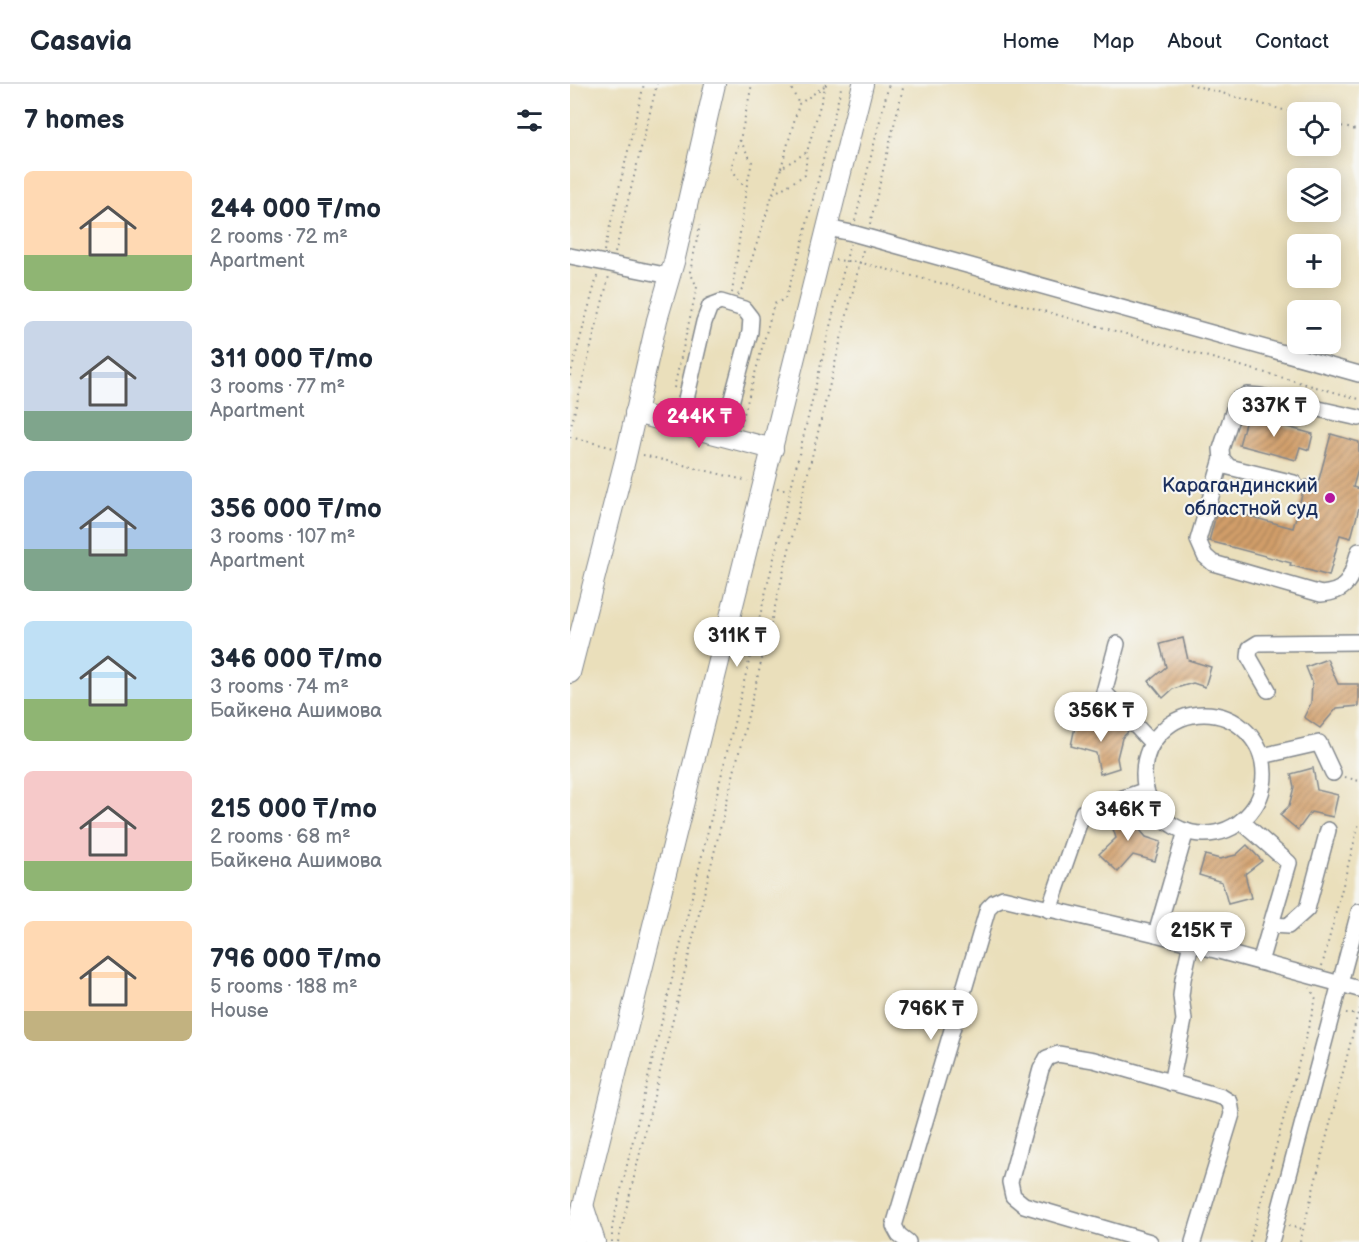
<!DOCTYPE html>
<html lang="en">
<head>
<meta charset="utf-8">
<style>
	body { margin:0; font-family:"Balsamiq Sans",sans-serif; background:#f6f6f7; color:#1f2937; height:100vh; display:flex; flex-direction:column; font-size:22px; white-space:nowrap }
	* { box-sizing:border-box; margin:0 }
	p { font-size:20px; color:#747a83 }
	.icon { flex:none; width:33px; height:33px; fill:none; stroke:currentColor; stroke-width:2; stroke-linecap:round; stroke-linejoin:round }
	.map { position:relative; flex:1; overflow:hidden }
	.sheet { display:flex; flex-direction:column; background:#fff; width:570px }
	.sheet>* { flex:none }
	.tools { position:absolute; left:717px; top:18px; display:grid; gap:12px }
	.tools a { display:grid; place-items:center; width:54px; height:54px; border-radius:9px; background:#fff; box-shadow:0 3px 15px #0003; font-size:30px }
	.price { position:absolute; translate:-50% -51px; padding:0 14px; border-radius:21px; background:#fff; color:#222; font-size:20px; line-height:39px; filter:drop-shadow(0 2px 3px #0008) }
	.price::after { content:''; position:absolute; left:50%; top:36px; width:18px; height:14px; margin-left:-9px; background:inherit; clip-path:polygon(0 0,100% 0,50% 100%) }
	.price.current { background:#db2777; color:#fff }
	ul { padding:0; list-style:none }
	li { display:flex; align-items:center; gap:18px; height:150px; padding:0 24px }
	li span { display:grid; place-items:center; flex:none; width:168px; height:120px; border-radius:9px; color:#555 }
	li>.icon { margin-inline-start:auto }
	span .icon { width:72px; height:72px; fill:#fffc; stroke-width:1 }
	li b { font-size:26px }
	h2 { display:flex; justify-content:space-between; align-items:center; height:72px; padding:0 24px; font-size:26px }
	header { display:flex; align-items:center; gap:36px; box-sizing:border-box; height:84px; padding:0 30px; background:#fff; border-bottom:2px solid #e0e1e3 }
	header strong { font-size:28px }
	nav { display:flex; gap:33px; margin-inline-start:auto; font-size:21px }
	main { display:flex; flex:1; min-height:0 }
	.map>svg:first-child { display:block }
	.building { fill:url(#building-hatch) }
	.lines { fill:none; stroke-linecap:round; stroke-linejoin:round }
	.minor-casing { stroke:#82878c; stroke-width:18 }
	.major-casing { stroke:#82878c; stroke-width:22 }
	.path { stroke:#82878c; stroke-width:2; stroke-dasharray:1.5 4.5; stroke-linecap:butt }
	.minor { stroke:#fff; stroke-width:15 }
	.major { stroke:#fff; stroke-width:20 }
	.poi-dot { fill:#b5179e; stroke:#f6f6f2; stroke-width:2 }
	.labels { text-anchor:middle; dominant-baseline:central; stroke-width:4.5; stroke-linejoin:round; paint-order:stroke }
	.poi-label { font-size:20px; fill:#1b2f5e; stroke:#f6f6f2; text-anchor:end }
</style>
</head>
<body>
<header>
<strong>Casavia</strong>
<nav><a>Home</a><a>Map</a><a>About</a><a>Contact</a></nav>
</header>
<main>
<section class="sheet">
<h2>7 homes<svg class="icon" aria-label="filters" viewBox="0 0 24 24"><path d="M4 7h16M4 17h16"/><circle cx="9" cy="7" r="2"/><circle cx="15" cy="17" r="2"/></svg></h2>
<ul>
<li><span style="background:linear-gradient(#ffd9b3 70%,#8fb573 0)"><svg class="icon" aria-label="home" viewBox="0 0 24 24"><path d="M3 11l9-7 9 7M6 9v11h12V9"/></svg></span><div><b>244 000 ₸/mo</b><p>2 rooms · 72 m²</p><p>Apartment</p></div></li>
<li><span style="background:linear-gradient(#c9d6e8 75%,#7fa58c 0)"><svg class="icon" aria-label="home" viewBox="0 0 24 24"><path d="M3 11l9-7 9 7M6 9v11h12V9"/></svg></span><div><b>311 000 ₸/mo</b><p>3 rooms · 77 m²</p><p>Apartment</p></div></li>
<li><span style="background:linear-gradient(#a9c7e8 65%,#7fa58c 0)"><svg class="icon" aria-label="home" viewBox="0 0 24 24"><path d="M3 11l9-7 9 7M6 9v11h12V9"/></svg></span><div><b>356 000 ₸/mo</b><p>3 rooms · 107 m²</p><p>Apartment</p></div></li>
<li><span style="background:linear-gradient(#bfe0f5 65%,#8fb573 0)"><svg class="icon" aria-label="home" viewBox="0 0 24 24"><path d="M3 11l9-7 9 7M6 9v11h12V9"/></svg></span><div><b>346 000 ₸/mo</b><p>3 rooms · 74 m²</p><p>Байкена Ашимова</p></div></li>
<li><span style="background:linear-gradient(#f6c9c9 75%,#8fb573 0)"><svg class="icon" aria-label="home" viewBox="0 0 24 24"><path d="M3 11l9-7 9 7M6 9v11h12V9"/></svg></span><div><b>215 000 ₸/mo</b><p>2 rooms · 68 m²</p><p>Байкена Ашимова</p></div></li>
<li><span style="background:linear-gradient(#ffd9b3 75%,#c2b280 0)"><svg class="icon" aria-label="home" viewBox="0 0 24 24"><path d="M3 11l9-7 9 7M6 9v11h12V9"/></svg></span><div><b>796 000 ₸/mo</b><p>5 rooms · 188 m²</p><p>House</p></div></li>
</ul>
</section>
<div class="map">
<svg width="789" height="1158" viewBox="0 0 789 1158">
	<defs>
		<pattern id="building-hatch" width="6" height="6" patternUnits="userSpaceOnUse" patternTransform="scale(1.5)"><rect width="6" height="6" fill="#d19e69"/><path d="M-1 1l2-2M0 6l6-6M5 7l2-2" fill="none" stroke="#a9815a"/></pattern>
	</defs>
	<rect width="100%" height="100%" fill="#f6f6f2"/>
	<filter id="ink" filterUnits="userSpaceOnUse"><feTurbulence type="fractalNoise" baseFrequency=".0167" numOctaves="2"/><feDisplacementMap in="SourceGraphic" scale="12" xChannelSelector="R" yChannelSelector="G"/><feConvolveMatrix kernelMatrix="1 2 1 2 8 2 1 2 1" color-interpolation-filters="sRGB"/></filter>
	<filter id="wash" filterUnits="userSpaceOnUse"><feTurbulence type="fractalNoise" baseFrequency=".008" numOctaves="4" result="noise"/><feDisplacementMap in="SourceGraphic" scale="24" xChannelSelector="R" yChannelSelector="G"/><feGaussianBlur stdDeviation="1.35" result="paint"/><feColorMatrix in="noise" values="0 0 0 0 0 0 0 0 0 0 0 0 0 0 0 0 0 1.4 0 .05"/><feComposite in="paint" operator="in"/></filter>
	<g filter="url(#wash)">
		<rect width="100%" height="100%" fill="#eadfbb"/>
		<g id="blocks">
			<g class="building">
				<polygon points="677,332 743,350 739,366 730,363 726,376 669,361"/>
				<polygon points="761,350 789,358 789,382 783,403 789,405 789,424 781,454 770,451 759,492 720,481 721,479 639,457 646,431 650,432 652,425 723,444 736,396 748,399"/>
				<polygon points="613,554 618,576 641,583 635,603 623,599 603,605 593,614 579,597 596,583 590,560"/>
				<polygon points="757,575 768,600 789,600 789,622 767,624 750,644 734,633 741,619 742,598 736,583"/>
				<polygon points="543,632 558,648 552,654 547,674 549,684 530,690 526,669 501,662 506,638 531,646"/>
				<polygon points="743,684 747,706 768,711 763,733 741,728 728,746 710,731 719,722 724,703 721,690"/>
				<polygon points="563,727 564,739 576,753 591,758 585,777 563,771 548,788 529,770 546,754 539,732"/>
				<polygon points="677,761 692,777 675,790 681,814 658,820 652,798 629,791 635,771 650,775 666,771"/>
			</g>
		</g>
	</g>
	<g filter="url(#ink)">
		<use href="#blocks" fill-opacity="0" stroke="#82878c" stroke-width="1.5"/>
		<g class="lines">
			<defs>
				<g id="minor">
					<polyline points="257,144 282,149 789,290"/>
					<polyline points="0,172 100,192"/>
					<polyline points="110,341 134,238 140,222 151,218 174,225 181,234 180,248 152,352"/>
					<path d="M652 375 628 456 635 472 643 479 751 510C780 508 781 492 789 467"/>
					<polyline points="724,399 659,383 652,375 651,365 667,316 677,311 690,312 789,334"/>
					<polyline points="547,560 534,608 582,659"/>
					<polyline points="698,606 679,573 680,564 688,559 789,558"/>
					<circle cx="634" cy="690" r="60"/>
					<polyline points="692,672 749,659 763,689"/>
					<polyline points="671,737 719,779 690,878"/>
					<polyline points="479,826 513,728 576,706"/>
					<polyline points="701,841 718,842 737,825 758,746"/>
					<polyline points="586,850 616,747"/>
					<polyline points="601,999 614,936 611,912 613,895 621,859"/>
					<polyline points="338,1158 329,1151 324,1142 418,824 424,818 433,814 586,850 789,905"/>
					<polyline points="580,1158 454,1121 443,1112 440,1098 471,985 477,974 488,970 524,976 652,1013 660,1018 662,1030 623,1158"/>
					<polyline points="701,1158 789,828"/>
				</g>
				<g id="major">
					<polyline points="65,329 203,365"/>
					<polyline points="0,589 55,376 87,236 104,178 145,0"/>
					<polyline points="13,1121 25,1158"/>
					<polyline points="4,1158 293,0"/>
				</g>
			</defs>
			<use href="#minor" class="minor-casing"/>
			<use href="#major" class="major-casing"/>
			<g class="path">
				<polyline points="219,0 229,20"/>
				<polyline points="619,0 728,30"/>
				<polyline points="760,39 789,47"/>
				<polyline points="170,56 161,84 175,104"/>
				<polyline points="211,84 229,20 256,1"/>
				<polyline points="203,110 235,91 237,68"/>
				<polyline points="285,137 319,0"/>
				<polyline points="300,140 334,0"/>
				<polyline points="34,167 74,0"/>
				<polyline points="45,169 87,0"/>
				<polyline points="265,176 288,178 409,209 789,315"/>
				<polyline points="162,209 176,105 182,78 170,56 182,0"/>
				<polyline points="168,211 173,203 211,84 237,68 256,0"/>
				<polyline points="0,292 28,189"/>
				<polyline points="104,304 127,203 120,188 130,141"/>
				<polyline points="171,341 204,220 215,215 230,168 272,0"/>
				<polyline points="0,346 39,192"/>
				<polyline points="0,353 44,364"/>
				<polyline points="73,371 178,397"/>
				<polyline points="207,404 219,406"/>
				<polyline points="775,693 789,697"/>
				<polyline points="752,882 789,739"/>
				<polyline points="776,929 787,931"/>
				<polyline points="718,1142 733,1145"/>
				<polyline points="42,1158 42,1143 280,160"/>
				<polyline points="48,1158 293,166"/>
				<polyline points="680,1158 746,915 740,904"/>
				<polyline points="730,1158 789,925"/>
			</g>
			<use href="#minor" class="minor"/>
			<use href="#major" class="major"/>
		</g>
	</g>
	<circle class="poi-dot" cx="760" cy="414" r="6"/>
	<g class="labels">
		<g class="poi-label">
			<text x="748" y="402">Карагандинский<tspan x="748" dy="23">областной суд</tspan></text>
		</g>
	</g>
</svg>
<div class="tools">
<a><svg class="icon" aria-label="locate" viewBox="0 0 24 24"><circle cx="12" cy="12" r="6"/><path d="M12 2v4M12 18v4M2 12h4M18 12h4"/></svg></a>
<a><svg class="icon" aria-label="layers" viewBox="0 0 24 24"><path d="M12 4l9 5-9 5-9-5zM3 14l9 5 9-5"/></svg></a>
<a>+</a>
<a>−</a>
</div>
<b class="price" style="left:704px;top:354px">337K ₸</b>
<b class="price current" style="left:129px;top:365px">244K ₸</b>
<b class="price" style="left:167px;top:584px">311K ₸</b>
<b class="price" style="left:531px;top:659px">356K ₸</b>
<b class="price" style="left:558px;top:758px">346K ₸</b>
<b class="price" style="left:631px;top:879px">215K ₸</b>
<b class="price" style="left:361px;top:957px">796K ₸</b>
</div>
</main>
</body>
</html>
